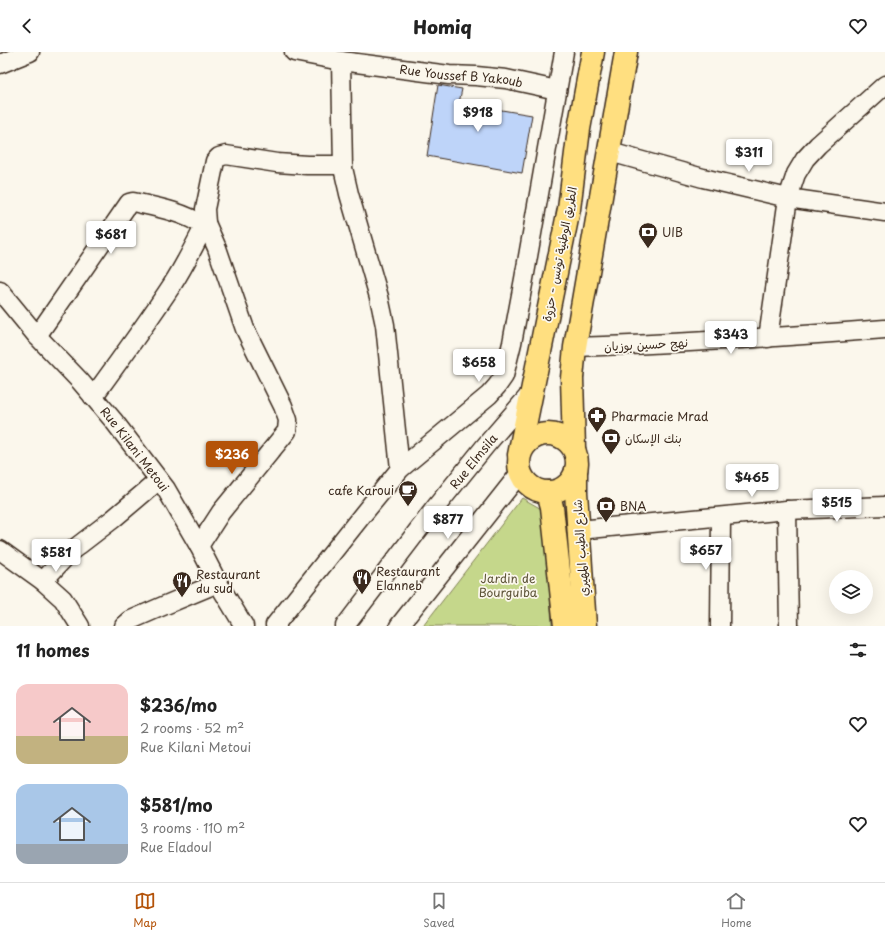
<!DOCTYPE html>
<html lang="en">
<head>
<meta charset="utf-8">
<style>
	body { margin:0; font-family:"Playpen Sans","Playpen Sans Arabic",sans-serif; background:#f6f6f6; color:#222; height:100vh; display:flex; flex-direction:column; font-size:15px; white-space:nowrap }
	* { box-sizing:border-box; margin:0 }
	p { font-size:13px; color:#767676 }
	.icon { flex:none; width:22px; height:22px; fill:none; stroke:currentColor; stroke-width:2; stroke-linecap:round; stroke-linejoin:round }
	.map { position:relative; height:574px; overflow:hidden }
	.side { display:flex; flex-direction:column; background:#fff; flex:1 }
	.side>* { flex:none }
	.buttons { position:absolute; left:829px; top:518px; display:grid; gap:8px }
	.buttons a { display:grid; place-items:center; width:44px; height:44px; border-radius:50%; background:#fff; box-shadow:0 4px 16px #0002; font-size:20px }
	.price { position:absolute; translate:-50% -34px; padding:0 9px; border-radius:4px; background:#fff; color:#222; font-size:13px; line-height:26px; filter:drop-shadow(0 1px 2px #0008) }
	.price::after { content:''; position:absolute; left:50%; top:24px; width:12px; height:9px; margin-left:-6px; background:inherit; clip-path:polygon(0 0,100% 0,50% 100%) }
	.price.on { background:#b45309; color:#fff }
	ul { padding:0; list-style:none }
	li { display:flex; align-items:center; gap:12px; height:100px; padding:0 16px }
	li span { display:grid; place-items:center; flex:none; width:112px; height:80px; border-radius:12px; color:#555 }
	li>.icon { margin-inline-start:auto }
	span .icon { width:48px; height:48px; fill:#fffc; stroke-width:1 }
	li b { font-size:17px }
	h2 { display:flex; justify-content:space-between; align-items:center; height:48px; padding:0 16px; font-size:17px }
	header { display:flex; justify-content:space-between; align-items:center; height:52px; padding:0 16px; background:#fff; font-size:18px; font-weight:800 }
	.dock { display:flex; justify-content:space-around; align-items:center; height:56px; border-top:1px solid #e0e0e0; background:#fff; font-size:11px; color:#767676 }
	.dock a { display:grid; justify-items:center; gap:2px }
	.dock .on { color:#b45309 }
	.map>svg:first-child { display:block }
	.green { fill:#c5d78b; stroke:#808054 }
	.building { fill:#bed4f9; stroke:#3b2a1e }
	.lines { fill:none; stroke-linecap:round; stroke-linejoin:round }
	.minor-casing { stroke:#3b2a1e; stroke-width:21 }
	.major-casing { stroke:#3b2a1e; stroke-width:25 }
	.minor { stroke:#fbf7ec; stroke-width:18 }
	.major { stroke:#ffdf80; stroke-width:22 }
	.labels { text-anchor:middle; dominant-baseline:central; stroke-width:3.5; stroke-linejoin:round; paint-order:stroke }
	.street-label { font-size:12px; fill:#3b2a1e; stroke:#fbf7ec }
	.poi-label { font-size:12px; fill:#3b2a1e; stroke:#fbf7ec; text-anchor:start }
	.park-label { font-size:12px; fill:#5e5539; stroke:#fbf7ec }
</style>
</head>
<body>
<header><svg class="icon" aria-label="back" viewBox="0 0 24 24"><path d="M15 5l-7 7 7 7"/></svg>Homiq<svg class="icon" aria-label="heart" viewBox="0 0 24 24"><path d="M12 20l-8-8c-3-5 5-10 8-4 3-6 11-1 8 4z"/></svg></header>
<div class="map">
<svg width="885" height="574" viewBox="0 0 885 574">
	<rect width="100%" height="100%" fill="#fbf7ec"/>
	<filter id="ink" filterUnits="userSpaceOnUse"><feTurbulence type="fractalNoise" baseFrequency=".025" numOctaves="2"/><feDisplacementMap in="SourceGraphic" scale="8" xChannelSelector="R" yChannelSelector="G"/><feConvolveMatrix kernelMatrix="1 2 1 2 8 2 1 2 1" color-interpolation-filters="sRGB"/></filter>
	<g filter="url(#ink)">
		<polygon class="green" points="522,446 545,459 552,574 423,574"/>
		<polygon class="building" points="438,33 462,37 459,51 532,63 522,121 427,104"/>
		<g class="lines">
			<defs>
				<g id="minor">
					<path id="s1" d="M294 0 341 9 449 23 476 24 506 27 557 38"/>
					<polyline points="341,9 343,116 349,142 379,245 385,273 400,417"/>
					<polyline points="0,12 30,0"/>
					<polyline points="610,100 703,126 788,146 885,160"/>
					<path id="s2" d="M0 239 37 284 80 329 113 368 166 437 199 494 218 531 244 574"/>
					<path d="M37 284 129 151 133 150C156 155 184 160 204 174"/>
					<polyline points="768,286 788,146 796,122 805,107 818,93 885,33"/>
					<path d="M575 295C679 292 782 285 885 277"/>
					<path d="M93 345C120 308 147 271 172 233 185 213 195 192 206 171"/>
					<polyline points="787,458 885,454"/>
					<polyline points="579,478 787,458 789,574"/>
					<polyline points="199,494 221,460 287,379 288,368 283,354 245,277 217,196 206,171 205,157 215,109 219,105 226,103 277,111 307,113 342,113"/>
					<polyline points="0,498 43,529 63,547 80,574"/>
					<polyline points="43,529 70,500 113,467 159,428"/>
					<polyline points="124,574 131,568 163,554 218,531"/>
					<polyline points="277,574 275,573 364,461 400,417 489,343 497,334 504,324 512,291 524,227 564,0"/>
					<path id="s3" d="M345 574 435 456 486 393 531 341"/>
					<polyline points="399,574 520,421"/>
					<polyline points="720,574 721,465"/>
				</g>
				<g id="major">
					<circle cx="548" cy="411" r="29"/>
					<polyline points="574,396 572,326 575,295 626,0"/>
					<polyline points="519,403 569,157 579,77 593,0"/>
					<polyline points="576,418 576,440 585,574"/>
					<polyline points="548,440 552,455 565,574"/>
				</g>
			</defs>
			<use href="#minor" class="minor-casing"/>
			<use href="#major" class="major-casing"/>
			<use href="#minor" class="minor"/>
			<use href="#major" class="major"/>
		</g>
	</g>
	<defs>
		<symbol id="bank-pin" viewBox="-11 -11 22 30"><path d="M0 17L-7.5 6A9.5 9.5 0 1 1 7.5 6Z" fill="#3b2a1e" stroke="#fbf7ec"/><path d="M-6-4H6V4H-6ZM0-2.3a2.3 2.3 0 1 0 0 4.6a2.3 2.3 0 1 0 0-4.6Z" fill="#fff"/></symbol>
		<symbol id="pharmacy-pin" viewBox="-11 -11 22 30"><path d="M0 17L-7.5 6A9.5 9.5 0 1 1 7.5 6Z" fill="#3b2a1e" stroke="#fbf7ec"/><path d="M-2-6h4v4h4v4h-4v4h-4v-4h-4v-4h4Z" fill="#fff"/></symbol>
		<symbol id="cafe-pin" viewBox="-11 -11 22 30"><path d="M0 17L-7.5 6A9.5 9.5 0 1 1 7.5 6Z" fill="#3b2a1e" stroke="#fbf7ec"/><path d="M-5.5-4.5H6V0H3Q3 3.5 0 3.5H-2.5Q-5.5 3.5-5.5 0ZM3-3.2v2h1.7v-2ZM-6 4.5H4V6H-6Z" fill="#fff"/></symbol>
		<symbol id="restaurant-pin" viewBox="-11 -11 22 30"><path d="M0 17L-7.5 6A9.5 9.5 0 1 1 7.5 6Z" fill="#3b2a1e" stroke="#fbf7ec"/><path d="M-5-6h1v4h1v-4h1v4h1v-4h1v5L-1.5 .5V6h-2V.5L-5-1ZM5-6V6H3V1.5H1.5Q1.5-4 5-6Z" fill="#fff"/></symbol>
	</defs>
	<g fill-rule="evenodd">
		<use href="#bank-pin" x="637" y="169" width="22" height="30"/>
		<use href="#pharmacy-pin" x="586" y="353" width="22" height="30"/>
		<use href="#bank-pin" x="600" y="375" width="22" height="30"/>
		<use href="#cafe-pin" x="397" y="427" width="22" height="30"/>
		<use href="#bank-pin" x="595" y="443" width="22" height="30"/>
		<use href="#restaurant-pin" x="351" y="515" width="22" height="30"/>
		<use href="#restaurant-pin" x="171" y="518" width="22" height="30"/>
	</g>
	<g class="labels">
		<g class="street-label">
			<text stroke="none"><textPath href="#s1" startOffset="169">Rue Youssef B Yakoub</textPath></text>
			<text transform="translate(559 202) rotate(-79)">الطريق الوطنية تونس - حزوة</text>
			<text transform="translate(646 292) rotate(-3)">نهج حسين بوزيان</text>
			<text stroke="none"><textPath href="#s2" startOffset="208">Rue Kilani Metoui</textPath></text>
			<text stroke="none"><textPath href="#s3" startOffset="209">Rue Elmsila</textPath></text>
			<text transform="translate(580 496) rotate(-94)">شارع الطيب المهيري</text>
		</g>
		<g class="poi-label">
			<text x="662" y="180">UIB</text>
			<text x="611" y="364">Pharmacie Mrad</text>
			<text x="625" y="386">بنك الإسكان</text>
			<text x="394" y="438" text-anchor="end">cafe Karoui</text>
			<text x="620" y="454">BNA</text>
			<text x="376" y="519">Restaurant<tspan x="376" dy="14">Elanneb</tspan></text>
			<text x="196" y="522">Restaurant<tspan x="196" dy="14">du sud</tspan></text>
		</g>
		<g class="park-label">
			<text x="508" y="526">Jardin de<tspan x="508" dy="14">Bourguiba</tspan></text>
		</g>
	</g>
</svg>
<div class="buttons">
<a><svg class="icon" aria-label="layers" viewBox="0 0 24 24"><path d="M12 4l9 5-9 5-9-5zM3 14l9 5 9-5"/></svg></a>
</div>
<b class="price" style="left:478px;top:81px">$918</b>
<b class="price" style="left:749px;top:121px">$311</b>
<b class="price" style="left:111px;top:203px">$681</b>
<b class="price" style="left:731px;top:303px">$343</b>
<b class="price" style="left:479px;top:331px">$658</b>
<b class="price on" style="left:232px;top:423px">$236</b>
<b class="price" style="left:752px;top:446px">$465</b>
<b class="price" style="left:837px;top:471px">$515</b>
<b class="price" style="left:448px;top:488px">$877</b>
<b class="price" style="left:706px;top:519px">$657</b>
<b class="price" style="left:56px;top:521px">$581</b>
</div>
<section class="side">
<h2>11 homes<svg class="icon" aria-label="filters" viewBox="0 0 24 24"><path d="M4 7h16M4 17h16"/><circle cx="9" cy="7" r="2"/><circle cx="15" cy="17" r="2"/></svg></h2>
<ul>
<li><span style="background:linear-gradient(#f6c9c9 65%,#c2b280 0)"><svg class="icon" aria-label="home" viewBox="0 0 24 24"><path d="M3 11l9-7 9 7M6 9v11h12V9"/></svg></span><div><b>$236/mo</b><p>2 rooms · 52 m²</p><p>Rue Kilani Metoui</p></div><svg class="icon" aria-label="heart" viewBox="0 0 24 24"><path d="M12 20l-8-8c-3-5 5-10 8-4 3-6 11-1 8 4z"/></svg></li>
<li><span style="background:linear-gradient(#a9c7e8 75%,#9aa5b1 0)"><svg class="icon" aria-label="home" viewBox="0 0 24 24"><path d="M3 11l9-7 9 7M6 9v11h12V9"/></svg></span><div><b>$581/mo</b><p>3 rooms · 110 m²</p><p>Rue Eladoul</p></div><svg class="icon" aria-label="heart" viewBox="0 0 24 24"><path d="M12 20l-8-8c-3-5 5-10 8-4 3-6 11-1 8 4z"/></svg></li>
</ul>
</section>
<nav class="dock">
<a class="on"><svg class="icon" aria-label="map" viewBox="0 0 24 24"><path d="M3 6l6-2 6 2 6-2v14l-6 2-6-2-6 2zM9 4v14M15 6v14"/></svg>Map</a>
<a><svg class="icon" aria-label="saved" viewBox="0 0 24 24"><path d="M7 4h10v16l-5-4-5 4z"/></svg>Saved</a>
<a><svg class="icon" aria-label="home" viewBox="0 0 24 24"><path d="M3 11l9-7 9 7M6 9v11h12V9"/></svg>Home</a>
</nav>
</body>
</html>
